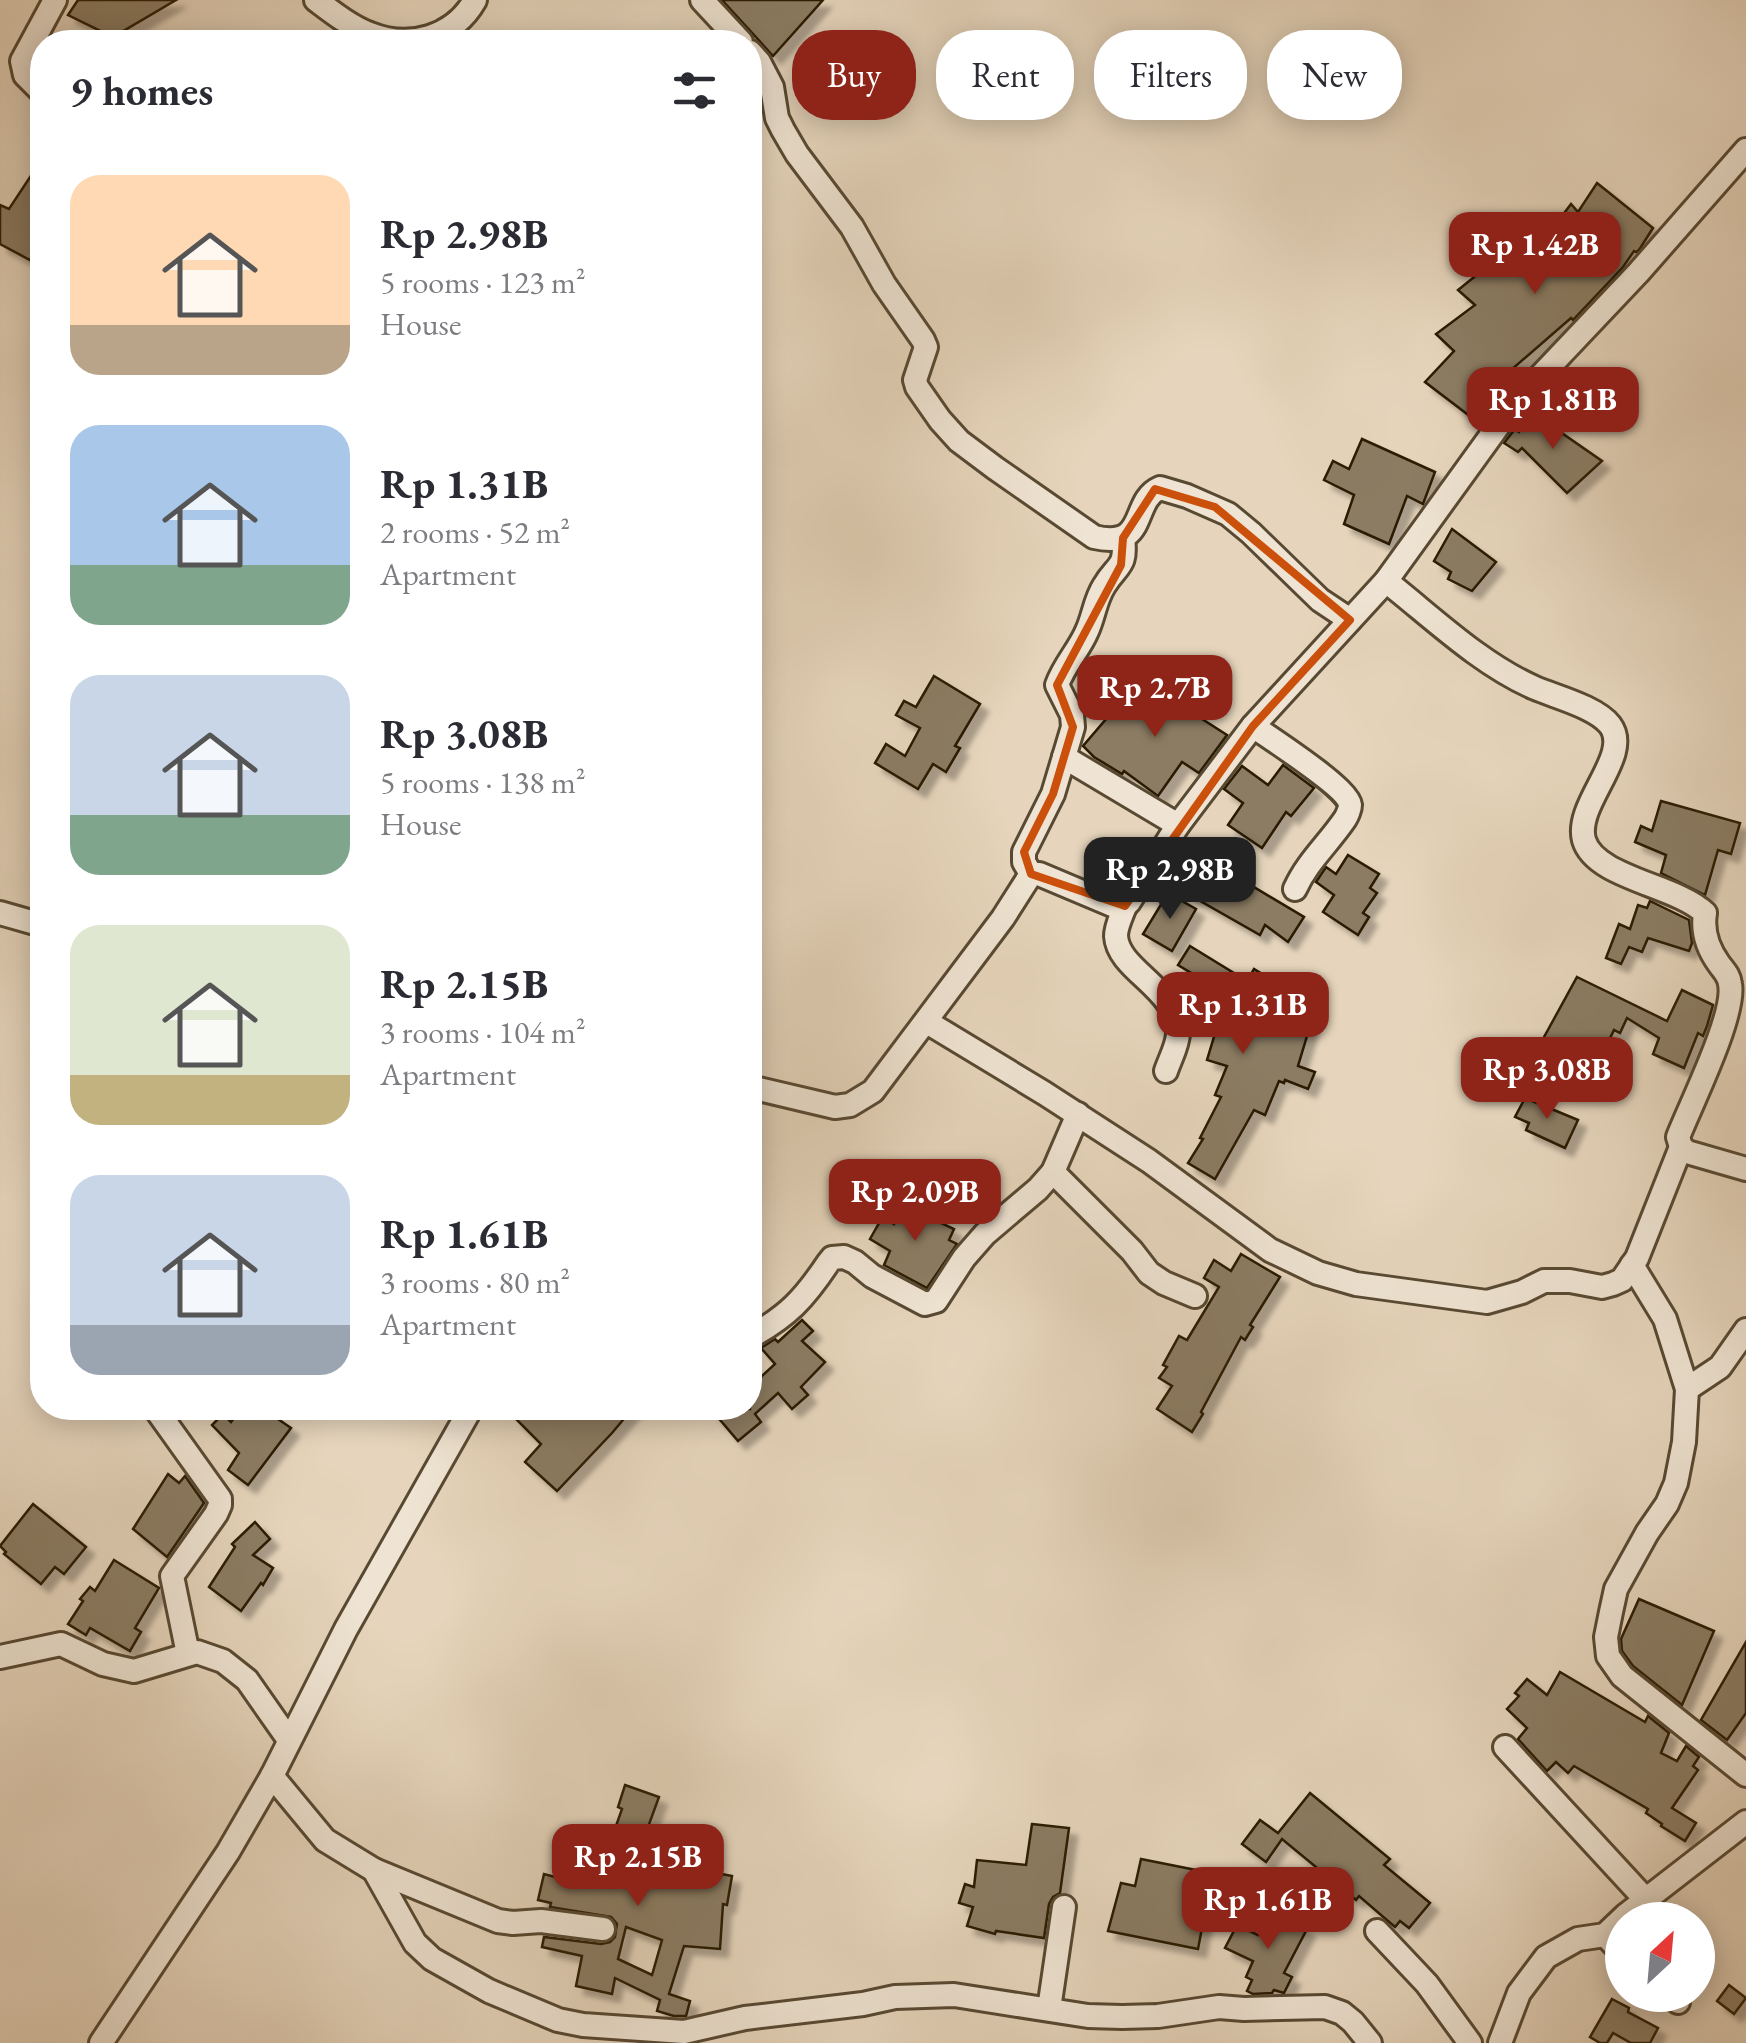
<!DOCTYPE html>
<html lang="en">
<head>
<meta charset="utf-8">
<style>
	body { margin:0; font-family:"EB Garamond",serif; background:#f2f2f3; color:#2b2b33; height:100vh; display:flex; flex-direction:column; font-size:38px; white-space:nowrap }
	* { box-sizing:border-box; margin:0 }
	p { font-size:32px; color:#7c7c81 }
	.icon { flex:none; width:55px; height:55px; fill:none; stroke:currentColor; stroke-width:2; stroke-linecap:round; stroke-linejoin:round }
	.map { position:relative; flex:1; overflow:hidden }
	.sheet { position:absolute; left:30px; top:30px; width:732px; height:1390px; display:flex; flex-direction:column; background:#fff; border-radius:40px; box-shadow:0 5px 25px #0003 }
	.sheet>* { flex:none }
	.guide { position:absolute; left:792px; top:30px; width:802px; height:90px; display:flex; gap:20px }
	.needle { width:65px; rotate:26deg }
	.buttons { position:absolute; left:1605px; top:1902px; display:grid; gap:20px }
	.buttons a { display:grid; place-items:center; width:110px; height:110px; border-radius:50%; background:#fff; box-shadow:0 5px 25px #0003; font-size:50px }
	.price { position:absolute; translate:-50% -85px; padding:0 22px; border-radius:20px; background:#8f2418; color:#fff; font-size:32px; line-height:65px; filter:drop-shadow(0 2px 5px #0008) }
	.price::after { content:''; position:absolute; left:50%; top:60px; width:30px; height:22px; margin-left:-15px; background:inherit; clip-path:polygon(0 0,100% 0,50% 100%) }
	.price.selected { background:#222; color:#fff }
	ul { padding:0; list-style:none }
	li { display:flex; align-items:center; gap:30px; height:250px; padding:0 40px }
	li span { display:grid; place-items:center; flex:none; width:280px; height:200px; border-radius:30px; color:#555 }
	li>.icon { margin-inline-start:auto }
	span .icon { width:120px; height:120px; fill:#fffc; stroke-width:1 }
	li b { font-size:42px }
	h2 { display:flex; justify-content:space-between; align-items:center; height:120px; padding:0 40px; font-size:42px }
	.pill { padding:0 35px; border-radius:40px; background:#fff; box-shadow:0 5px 25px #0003; font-size:35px; line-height:90px }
	.pill.selected { background:#8f2418; color:#fff }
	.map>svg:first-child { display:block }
	.building { fill:#8b7b64; stroke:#291a04; stroke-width:2.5; fill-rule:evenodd; filter:url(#shadow) }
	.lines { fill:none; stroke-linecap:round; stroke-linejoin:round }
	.minor-casing { stroke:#584932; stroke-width:28 }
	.minor { stroke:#efe4d3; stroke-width:22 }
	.marked { fill:none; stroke:#cb500b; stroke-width:8; stroke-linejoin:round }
</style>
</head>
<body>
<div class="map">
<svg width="1746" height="2043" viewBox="0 0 1746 2043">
	<defs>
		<filter id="shadow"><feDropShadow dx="8" dy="8" stdDeviation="2.5" flood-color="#0004"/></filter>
	</defs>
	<rect width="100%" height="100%" fill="#e6d5bc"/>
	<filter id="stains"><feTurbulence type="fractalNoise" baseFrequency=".002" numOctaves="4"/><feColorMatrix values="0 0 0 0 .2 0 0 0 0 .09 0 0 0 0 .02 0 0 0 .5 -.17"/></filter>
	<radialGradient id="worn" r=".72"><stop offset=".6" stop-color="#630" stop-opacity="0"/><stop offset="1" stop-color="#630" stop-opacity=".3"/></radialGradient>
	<g class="building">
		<polygon points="78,0 176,0 113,37 68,15"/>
		<polygon points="722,0 823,0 773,56"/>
		<polygon points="42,159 42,237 30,260 0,244 0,205 9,209"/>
		<polygon points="1597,183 1653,228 1639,250 1636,252 1634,251 1623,267 1573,320 1571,318 1480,397 1484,401 1471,417 1425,382 1454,351 1436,334 1475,305 1458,290 1499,257 1510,268 1530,251 1538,258 1556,224 1571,204 1578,212"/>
		<polygon points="1535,409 1556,429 1602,461 1567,493 1522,448 1518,452 1504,443 1515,429 1519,432"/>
		<polygon points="1362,439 1435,472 1423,504 1407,496 1389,544 1344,524 1354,495 1324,480 1333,461 1349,469"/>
		<polygon points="1452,529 1496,562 1472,591 1448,579 1451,572 1434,561"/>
		<polygon points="934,676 980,704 955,746 960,748 946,772 933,764 918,789 875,763 886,744 905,756 920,728 896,715 904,701 916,707"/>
		<polygon points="1160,684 1185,701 1182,706 1227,735 1199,773 1182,762 1158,796 1124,771 1122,774 1094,757 1083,746 1113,711 1121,717 1132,701 1144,709"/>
		<polygon points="1283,765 1314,788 1291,816 1286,812 1262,848 1228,825 1243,803 1224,789 1242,766 1268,785"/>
		<polygon points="1661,801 1740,823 1731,854 1718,850 1705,895 1661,873 1666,855 1635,842 1641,826 1652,831"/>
		<polygon points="1348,855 1379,874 1370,888 1377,893 1363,913 1369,917 1358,935 1323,912 1334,895 1316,882 1326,867 1336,874"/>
		<polygon points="1207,859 1304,917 1288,942 1265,925 1260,935 1188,894"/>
		<polygon points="1168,893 1196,909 1172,951 1143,934"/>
		<polygon points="1650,901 1689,920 1692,943 1689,951 1648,938 1642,952 1629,947 1621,964 1606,958 1619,924 1630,929 1638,905 1647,908"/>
		<polygon points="1190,946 1247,981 1254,969 1267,977 1251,1008 1310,1026 1298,1066 1315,1072 1308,1089 1285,1080 1284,1083 1279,1081 1265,1115 1254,1110 1215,1179 1188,1163 1203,1139 1200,1138 1221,1097 1215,1095 1227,1066 1207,1060 1216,1030 1206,1027 1218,989 1178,965"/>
		<polygon points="1577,977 1667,1021 1682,990 1713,1005 1707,1026 1703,1036 1698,1033 1684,1068 1653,1054 1659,1038 1627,1018 1620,1033 1614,1030 1595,1069 1558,1052 1555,1057 1538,1048"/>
		<polygon points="1525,1098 1578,1120 1565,1148 1526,1130 1529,1123 1515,1117"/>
		<polygon points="905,1200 921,1207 918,1212 954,1229 949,1240 957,1244 927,1288 884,1265 890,1251 870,1239 883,1216 894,1224"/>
		<polygon points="1241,1254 1280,1277 1250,1325 1253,1327 1245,1340 1241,1337 1201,1412 1203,1414 1192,1432 1157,1409 1172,1386 1159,1378 1167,1367 1163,1365 1179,1336 1187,1340 1219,1287 1204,1278 1214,1260 1231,1271"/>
		<polygon points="802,1320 813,1331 802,1341 825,1362 801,1387 808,1395 792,1409 778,1393 755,1414 761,1422 738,1441 710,1408 750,1409 750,1387 775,1364 761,1348 775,1339 778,1342"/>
		<polygon points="241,1408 262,1408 291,1428 248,1485 228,1470 239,1453 212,1425 223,1414 231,1422"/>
		<polygon points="523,1408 633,1408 612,1433 557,1491 525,1462 541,1444 514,1417"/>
		<polygon points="168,1474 179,1483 185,1476 204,1503 167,1557 133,1529"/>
		<polygon points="33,1504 86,1547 64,1574 55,1567 41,1584 4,1554 6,1552 0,1546"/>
		<polygon points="255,1522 270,1539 253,1555 273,1568 263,1585 261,1583 241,1611 209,1587 235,1547 232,1544"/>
		<polygon points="114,1560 159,1588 135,1628 141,1632 130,1651 90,1628 86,1635 68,1624 83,1601 80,1599 90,1587 95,1591"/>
		<polygon points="1639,1599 1714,1631 1682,1705 1633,1666 1622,1651 1621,1639"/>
		<polygon points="1746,1642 1746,1713 1727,1740 1701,1720"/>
		<polygon points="1560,1672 1645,1722 1648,1716 1669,1733 1661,1753 1677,1761 1686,1746 1699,1757 1693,1766 1698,1770 1672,1808 1696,1823 1685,1841 1661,1826 1662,1824 1646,1813 1648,1809 1574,1766 1568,1773 1556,1762 1547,1771 1518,1739 1527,1728 1507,1709 1519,1696 1515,1693 1527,1679 1547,1695"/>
		<path d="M625 1785 659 1797 648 1827 659 1831 649 1860 732 1876 727 1905 723 1904 720 1949 684 1946 669 1994 690 2001 686 2016H674L657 2011 660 2000 615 1978 612 1994 576 1986 582 1956 542 1947 544 1937 601 1944 610 1942 615 1937 617 1924 611 1917 550 1907 551 1903 538 1900 544 1874 555 1877 559 1857 602 1866 622 1809 618 1807ZM626 1927 662 1940 652 1975 618 1959Z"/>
		<polygon points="1310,1793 1390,1859 1384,1865 1430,1903 1409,1928 1400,1921 1395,1927 1359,1896 1356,1900 1282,1839 1266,1862 1242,1844 1260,1820 1278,1833"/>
		<polygon points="1032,1824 1069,1828 1060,1893 1053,1897 1049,1904 1044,1938 996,1931 995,1934 967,1926 973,1907 959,1903 965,1884 974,1887 977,1860 1026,1865"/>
		<polygon points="1141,1859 1216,1874 1209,1903 1207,1902 1198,1949 1108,1931 1121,1883 1135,1886"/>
		<polygon points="1271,1911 1307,1929 1284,1973 1292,1977 1284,1993 1274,1990 1272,1993 1253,1994 1247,1991 1252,1980 1246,1977 1253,1961 1225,1948 1237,1925 1258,1935"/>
		<polygon points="1729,1985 1746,1998 1734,2014 1717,2001"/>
		<polygon points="1612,1999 1629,2008 1628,2012 1658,2028 1650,2043 1631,2043 1613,2033 1607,2043 1600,2043 1590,2037"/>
	</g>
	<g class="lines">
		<defs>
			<g id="minor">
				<path d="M316 0C332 12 351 27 370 34 410 50 454 37 475 0"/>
				<polyline points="702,0 741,42"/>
				<path d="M750 52 759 62 772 87 777 118 783 130 797 154 852 227 884 284 923 340 926 347 915 380 917 387 940 420 959 441 995 468 1094 537C1149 550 1130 501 1160 488L1187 496 1228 514 1251 533 1320 600 1350 620"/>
				<polyline points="42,92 25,75 22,61 55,0"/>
				<path d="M1386 581C1433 618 1480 664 1535 688 1556 697 1596 707 1610 725 1633 755 1574 804 1584 840 1595 878 1676 885 1705 913 1702 932 1708 949 1719 964 1724 971 1729 975 1730 984 1736 1014 1691 1104 1678 1137L1681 1147 1687 1152 1746 1169"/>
				<path d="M1253 726C1270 738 1348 788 1350 805 1350 809 1347 816 1345 819 1328 844 1307 862 1295 889"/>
				<polyline points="1064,757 1178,825"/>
				<path d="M1031 874 1024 862V852L1053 794 1073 727 1072 715 1057 685C1064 665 1079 650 1087 631 1094 616 1095 600 1104 586 1117 564 1127 568 1123 538"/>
				<path d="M1125 906C1122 915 1116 926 1116 936 1118 971 1178 988 1178 1033 1178 1045 1170 1059 1166 1071"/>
				<polyline points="0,913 42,925"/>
				<polyline points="927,1022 1044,1093 1149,1161 1270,1250 1318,1273 1356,1284 1487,1302 1522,1292 1544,1281 1570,1281 1602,1287 1613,1284 1622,1280 1637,1258 1681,1147"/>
				<polyline points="750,1087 835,1107 850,1105 873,1091 1003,918 1031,874 1039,874 1115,906 1125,906 1129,902 1178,825 1253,726 1386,581 1514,404 1638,273 1746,150"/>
				<polyline points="1053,1172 1132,1251 1149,1273 1164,1283 1195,1296"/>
				<polyline points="1632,1265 1665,1319 1687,1389 1684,1442 1676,1483 1667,1504 1647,1533 1616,1589 1611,1612 1606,1637 1608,1656 1622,1676 1746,1775"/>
				<path d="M750 1337C788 1316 804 1299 828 1263L832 1258 844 1257 855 1262 872 1276 925 1304 936 1301 964 1258 985 1234 1038 1189 1053 1172 1078 1114"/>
				<polyline points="1687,1389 1720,1367 1746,1330"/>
				<polyline points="155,1408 220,1499 220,1505 216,1514 172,1576 188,1654"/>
				<polyline points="0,1657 61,1644 103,1664 134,1671 197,1652 223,1661 247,1680 289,1740"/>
				<polyline points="1505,1747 1646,1900"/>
				<polyline points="272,1776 325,1840 374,1870 415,1943 432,1959 489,1991 558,2020 583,2025 684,2032 745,2018 863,2004 895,1997 954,1995 1088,2016 1122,2017 1158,2016 1219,2007 1244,2009 1325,2007 1342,2013 1353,2022 1370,2043"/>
				<polyline points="374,1870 498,1921 513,1923 541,1921 603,1929"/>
				<polyline points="1377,1931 1427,1984 1470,2043"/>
				<polyline points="1605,1935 1622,1953"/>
				<polyline points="1670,1995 1678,2002"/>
				<polyline points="1049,2009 1064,1907"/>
				<polyline points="101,2043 228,1852 272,1776 346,1629 471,1408"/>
				<polyline points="1500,2043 1519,1993 1546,1957 1578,1939 1605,1935 1626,1915 1746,1822"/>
			</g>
		</defs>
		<use href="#minor" class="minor-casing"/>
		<use href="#minor" class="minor"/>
	</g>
	<path class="marked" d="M1155 489 1215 507 1350 620 1253 726 1125 906 1031 874 1024 852 1053 794 1073 727 1057 685 1121 565 1123 538Z"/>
	<rect width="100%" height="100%" filter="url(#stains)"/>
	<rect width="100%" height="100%" fill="url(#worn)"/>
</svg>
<div class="buttons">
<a><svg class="needle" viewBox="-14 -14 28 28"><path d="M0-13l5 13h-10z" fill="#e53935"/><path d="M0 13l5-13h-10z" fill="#7c7c81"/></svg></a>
</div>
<b class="price" style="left:1535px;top:297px">Rp 1.42B</b>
<b class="price" style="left:1553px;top:452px">Rp 1.81B</b>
<b class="price" style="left:1155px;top:740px">Rp 2.7B</b>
<b class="price selected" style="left:1170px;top:922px">Rp 2.98B</b>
<b class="price" style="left:1243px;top:1057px">Rp 1.31B</b>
<b class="price" style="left:1547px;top:1122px">Rp 3.08B</b>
<b class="price" style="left:915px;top:1244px">Rp 2.09B</b>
<b class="price" style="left:638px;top:1909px">Rp 2.15B</b>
<b class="price" style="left:1268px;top:1952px">Rp 1.61B</b>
<div class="guide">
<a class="pill selected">Buy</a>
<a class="pill">Rent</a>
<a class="pill">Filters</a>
<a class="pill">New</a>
</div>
<section class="sheet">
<h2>9 homes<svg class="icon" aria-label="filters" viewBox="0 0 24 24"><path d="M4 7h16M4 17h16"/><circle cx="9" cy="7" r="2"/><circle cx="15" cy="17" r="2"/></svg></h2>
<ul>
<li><span style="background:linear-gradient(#ffd9b3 75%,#b9a48a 0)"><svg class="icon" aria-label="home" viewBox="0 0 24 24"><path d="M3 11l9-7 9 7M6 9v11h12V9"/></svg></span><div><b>Rp 2.98B</b><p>5 rooms · 123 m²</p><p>House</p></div></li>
<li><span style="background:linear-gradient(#a9c7e8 70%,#7fa58c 0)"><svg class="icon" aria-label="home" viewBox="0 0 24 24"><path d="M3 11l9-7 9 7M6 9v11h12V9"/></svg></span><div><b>Rp 1.31B</b><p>2 rooms · 52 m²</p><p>Apartment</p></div></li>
<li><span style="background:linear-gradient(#c9d6e8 70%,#7fa58c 0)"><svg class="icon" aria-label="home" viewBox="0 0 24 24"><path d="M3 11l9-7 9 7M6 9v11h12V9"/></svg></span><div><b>Rp 3.08B</b><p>5 rooms · 138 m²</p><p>House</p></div></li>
<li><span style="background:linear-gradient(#dfe7d0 75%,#c2b280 0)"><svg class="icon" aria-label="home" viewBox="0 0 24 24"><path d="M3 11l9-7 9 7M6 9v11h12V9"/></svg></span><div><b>Rp 2.15B</b><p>3 rooms · 104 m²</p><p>Apartment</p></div></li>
<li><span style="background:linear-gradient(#c9d6e8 75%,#9aa5b1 0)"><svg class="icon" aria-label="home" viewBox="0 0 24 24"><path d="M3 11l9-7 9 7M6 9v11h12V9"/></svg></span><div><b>Rp 1.61B</b><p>3 rooms · 80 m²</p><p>Apartment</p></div></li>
</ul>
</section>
</div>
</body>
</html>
